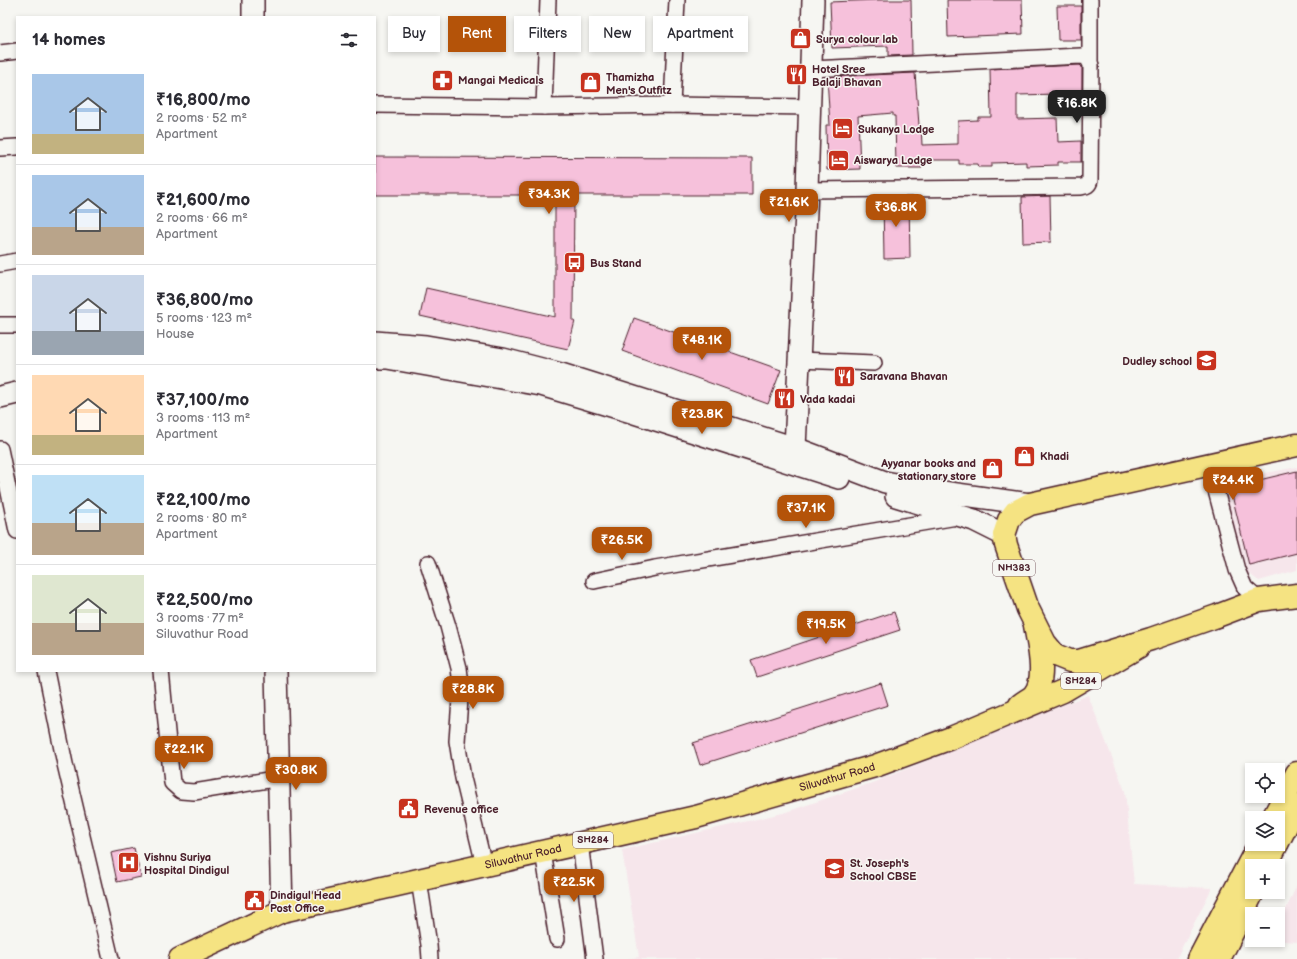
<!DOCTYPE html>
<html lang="en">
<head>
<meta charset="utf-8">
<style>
	body { margin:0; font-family:"Balsamiq Sans",sans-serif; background:#f7f7f7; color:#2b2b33; height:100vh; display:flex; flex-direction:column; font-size:15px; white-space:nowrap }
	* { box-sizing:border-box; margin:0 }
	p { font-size:13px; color:#7c7c81 }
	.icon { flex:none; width:22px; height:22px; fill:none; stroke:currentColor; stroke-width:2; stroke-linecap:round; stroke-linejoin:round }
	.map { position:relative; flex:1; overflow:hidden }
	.sheet { position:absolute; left:16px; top:16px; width:360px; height:656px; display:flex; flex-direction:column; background:#fff; border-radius:0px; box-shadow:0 2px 6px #0003 }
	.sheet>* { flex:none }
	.hud { position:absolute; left:388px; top:16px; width:380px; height:36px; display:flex; gap:8px }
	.tools { position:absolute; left:1245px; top:763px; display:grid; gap:8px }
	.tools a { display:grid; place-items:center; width:40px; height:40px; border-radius:0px; background:#fff; box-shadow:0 2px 6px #0003; font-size:20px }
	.price { position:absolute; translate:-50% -34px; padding:0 9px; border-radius:8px; background:#b45309; color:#fff; font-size:13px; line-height:26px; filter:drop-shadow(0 1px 2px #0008) }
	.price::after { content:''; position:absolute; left:50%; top:24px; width:12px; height:9px; margin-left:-6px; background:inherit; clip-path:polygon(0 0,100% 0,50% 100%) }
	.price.current { background:#222; color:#fff }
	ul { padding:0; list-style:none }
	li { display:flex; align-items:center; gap:12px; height:100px; padding:0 16px }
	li+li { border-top:1px solid #e1e1e2 }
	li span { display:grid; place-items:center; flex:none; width:112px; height:80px; border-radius:0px; color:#555 }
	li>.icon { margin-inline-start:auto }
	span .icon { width:48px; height:48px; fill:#fffc; stroke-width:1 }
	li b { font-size:17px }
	h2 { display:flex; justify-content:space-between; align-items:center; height:48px; padding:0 16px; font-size:17px }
	.chip { padding:0 14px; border-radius:0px; background:#fff; box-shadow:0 2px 6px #0003; font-size:14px; line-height:36px }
	.chip.current { background:#b45309; color:#fff }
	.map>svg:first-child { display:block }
	.built { fill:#f6e6eb }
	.building { fill:#f6c1db; stroke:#4a1f2b }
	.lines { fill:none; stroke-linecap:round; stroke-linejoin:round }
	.street-casing { stroke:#4a1f2b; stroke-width:18 }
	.secondary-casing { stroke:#4a1f2b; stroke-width:24 }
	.primary-casing { stroke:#4a1f2b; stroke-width:25 }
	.highway-casing { stroke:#4a1f2b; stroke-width:25 }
	.street { stroke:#f6f6f2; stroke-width:15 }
	.secondary { stroke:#f6f6f2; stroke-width:21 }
	.primary { stroke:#f5e382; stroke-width:22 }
	.highway { stroke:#f5e382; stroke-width:22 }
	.labels { text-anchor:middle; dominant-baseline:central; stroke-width:3; stroke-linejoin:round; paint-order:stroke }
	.shield { fill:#f6f6f2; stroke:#7e6067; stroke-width:1 }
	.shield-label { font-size:10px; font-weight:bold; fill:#4a1f2b }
	.poi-label { font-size:11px; font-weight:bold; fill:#4a1f2b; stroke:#f6f6f2; text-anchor:start }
	.street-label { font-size:11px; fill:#4a1f2b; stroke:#f6f6f2 }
</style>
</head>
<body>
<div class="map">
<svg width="1297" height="959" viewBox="0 0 1297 959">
	<rect width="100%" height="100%" fill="#f6f6f2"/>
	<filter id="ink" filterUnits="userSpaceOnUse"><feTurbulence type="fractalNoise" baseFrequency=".025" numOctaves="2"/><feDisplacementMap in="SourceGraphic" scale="8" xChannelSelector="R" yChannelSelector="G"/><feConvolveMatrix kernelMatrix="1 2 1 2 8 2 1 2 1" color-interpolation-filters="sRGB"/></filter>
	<g filter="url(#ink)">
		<g class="built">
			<polygon points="1297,467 1297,570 1259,581 1248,573 1222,491 1224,481"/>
			<polygon points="1088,695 1125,791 1134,884 1212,888 1176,959 627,959 639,957 622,850 783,813 872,783"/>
			<polygon points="1297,885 1297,942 1272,940 1278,940 1278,927"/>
		</g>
		<g class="building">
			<polygon points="878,0 911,0 912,55 888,56 888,46 832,48 830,2"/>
			<polygon points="947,0 1022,0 1023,34 948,37"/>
			<polygon points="1057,6 1081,6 1081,40 1058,40"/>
			<polygon points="1080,65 1082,67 1082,110 1058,110 1058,94 1017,95 1017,119 1057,118 1058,142 1081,141 1081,162 1058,162 1058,165 1026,166 1026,162 992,163 992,167 979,167 978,164 959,164 959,160 922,160 922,168 896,168 895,116 893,116 893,113 858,116 860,169 827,170 826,125 830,125 827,77 915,73 919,125 921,125 922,145 958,144 958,121 978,120 978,117 991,117 990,69"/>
			<polygon points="375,157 752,158 752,195 574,195 573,321 575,321 568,349 420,316 426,288 555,317 555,195 375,195"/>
			<polygon points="1050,196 1051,242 1023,243 1022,197"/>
			<polygon points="883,198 909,198 910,258 884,259"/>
			<polygon points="634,318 781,370 768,404 622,351"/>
			<polygon points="1297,471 1297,553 1249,565 1230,487"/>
			<polygon points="894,612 900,630 757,677 751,660"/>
			<polygon points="881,683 888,705 700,765 693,743"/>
			<polygon points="134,848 141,877 117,882 111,853"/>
		</g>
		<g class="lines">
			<defs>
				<g id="street">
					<polyline points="0,53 17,51"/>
					<polyline points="1090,60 1090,0"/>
					<polyline points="375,105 544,107 672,105 810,107"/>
					<polyline points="672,105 677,0"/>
					<polyline points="544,107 548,0"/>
					<polyline points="0,148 17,147"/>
					<path d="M807 190 1081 187C1086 186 1089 186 1090 180L1091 65 1087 57 1081 56 811 69"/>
					<polyline points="0,264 17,261"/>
					<polyline points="0,325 17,325"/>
					<polyline points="799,360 874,363"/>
					<polyline points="0,449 17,531"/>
					<polyline points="1234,466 1220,471 1216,475 1215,487 1237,570 1245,588 1259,600"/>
					<polyline points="428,563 448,626 459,668 461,685 457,741 463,778 484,865"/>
					<polyline points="594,581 655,568 957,517"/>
					<polyline points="46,671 65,764 111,959"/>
					<polyline points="161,671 172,783 181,791 194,792 280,778"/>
					<polyline points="580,843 595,959"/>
					<polyline points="543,852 557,939"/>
					<polyline points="419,880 429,945 430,959"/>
				</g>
				<g id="secondary">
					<polyline points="253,17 253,0"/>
					<polyline points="375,342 426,346 503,359 561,374 795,448 885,482 935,491 1030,504"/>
					<polyline points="375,358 387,358 541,385 631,412 839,478"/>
					<polyline points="0,397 17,393"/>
					<polyline points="795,448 807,190 813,0"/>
					<polyline points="896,496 974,520 1004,535"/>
					<polyline points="276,671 282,911"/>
				</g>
				<g id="primary">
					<path d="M1020 705C1024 702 1029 699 1033 696 1048 680 1038 644 1035 625"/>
					<path id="s1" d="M180 959 282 911 696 817 875 766 951 738 1063 691 1138 647"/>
				</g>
				<g id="highway">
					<polyline points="1297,445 1030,504 1015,512 1009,520 1004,535 1006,545 1028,609 1045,643 1055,655 1070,661 1079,661 1151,639 1217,616 1259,600 1297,595"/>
					<polyline points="1273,818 1297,773"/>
					<polyline points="1278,842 1297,805"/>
					<polyline points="1266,866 1277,844"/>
					<polyline points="1199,959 1259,844"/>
					<polyline points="1219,959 1253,892"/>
				</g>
			</defs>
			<use href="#street" class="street-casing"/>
			<use href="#secondary" class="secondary-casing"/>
			<use href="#primary" class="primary-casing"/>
			<use href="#highway" class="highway-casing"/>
			<use href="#street" class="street"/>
			<use href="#secondary" class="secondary"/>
			<use href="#primary" class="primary"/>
			<use href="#highway" class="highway"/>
		</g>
	</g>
	<defs>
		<symbol id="shop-square" viewBox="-11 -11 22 22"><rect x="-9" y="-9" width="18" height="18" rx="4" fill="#c8321e" stroke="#f6f6f2"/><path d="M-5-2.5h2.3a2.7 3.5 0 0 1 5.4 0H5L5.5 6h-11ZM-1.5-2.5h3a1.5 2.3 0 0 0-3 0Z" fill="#fff"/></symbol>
		<symbol id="restaurant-square" viewBox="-11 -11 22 22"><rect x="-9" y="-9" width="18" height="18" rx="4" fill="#c8321e" stroke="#f6f6f2"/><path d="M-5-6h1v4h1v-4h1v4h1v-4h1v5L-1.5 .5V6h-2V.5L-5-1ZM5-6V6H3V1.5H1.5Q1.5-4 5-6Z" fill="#fff"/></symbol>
		<symbol id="pharmacy-square" viewBox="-11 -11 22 22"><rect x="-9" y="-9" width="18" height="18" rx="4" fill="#c8321e" stroke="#f6f6f2"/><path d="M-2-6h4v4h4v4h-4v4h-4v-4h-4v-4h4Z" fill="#fff"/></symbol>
		<symbol id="hotel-square" viewBox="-11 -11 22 22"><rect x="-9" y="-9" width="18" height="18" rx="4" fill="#c8321e" stroke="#f6f6f2"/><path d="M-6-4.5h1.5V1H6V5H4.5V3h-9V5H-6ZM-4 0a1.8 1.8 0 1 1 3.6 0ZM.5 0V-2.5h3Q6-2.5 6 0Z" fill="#fff"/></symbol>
		<symbol id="bus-square" viewBox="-11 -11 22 22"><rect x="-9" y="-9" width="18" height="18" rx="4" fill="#c8321e" stroke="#f6f6f2"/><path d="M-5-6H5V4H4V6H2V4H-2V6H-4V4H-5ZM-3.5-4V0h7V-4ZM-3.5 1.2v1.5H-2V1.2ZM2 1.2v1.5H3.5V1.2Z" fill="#fff"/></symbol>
		<symbol id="school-square" viewBox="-11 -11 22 22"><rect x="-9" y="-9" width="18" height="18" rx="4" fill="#c8321e" stroke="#f6f6f2"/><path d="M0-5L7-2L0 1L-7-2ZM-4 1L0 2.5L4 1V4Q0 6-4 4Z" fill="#fff"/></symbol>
		<symbol id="civic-square" viewBox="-11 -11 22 22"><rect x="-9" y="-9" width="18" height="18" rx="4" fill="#c8321e" stroke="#f6f6f2"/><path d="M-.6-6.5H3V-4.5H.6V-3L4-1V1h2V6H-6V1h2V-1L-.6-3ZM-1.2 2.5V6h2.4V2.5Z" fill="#fff"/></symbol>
		<symbol id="hospital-square" viewBox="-11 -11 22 22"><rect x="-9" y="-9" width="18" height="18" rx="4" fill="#c8321e" stroke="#f6f6f2"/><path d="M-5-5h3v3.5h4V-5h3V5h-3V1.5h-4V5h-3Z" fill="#fff"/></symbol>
	</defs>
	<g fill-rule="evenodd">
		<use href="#shop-square" x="788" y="26" width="25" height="25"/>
		<use href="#restaurant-square" x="784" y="62" width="25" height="25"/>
		<use href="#pharmacy-square" x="430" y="68" width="25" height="25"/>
		<use href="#shop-square" x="578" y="70" width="25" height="25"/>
		<use href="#hotel-square" x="830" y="116" width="25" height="25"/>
		<use href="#hotel-square" x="826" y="148" width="25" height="25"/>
		<use href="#bus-square" x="562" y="250" width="25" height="25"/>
		<use href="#school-square" x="1194" y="348" width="25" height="25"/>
		<use href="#restaurant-square" x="832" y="364" width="25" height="25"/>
		<use href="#restaurant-square" x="772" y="386" width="25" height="25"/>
		<use href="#shop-square" x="1012" y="444" width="25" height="25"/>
		<use href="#shop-square" x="980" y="456" width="25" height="25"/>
		<use href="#civic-square" x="396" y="796" width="25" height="25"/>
		<use href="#hospital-square" x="116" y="850" width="25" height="25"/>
		<use href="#school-square" x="822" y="856" width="25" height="25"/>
		<use href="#civic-square" x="242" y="888" width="25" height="25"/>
	</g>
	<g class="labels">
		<g class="shield">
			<rect x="993" y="560" width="42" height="16" rx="3"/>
			<rect x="1061" y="673" width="40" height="16" rx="3"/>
			<rect x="573" y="832" width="40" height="16" rx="3"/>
		</g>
		<g class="shield-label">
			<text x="1014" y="568">NH383</text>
			<text x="1081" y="681">SH284</text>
			<text x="593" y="840">SH284</text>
		</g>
		<g class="poi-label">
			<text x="816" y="39">Surya colour lab</text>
			<text x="812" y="69">Hotel Sree<tspan x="812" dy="13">Balaji Bhavan</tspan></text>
			<text x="606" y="77">Thamizha<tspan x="606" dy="13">Men's Outfitz</tspan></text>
			<text x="458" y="80">Mangai Medicals</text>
			<text x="858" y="129">Sukanya Lodge</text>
			<text x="854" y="160">Aiswarya Lodge</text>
			<text x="590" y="263">Bus Stand</text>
			<text x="1192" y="361" text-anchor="end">Dudley school</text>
			<text x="860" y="376">Saravana Bhavan</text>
			<text x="800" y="399">Vada kadai</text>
			<text x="1040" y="456">Khadi</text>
			<text x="976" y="463" text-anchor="end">Ayyanar books and<tspan x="976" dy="13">stationary store</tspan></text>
			<text x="424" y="809">Revenue office</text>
			<text x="144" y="857">Vishnu Suriya<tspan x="144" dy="13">Hospital Dindigul</tspan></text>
			<text x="850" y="863">St. Joseph's<tspan x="850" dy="13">School CBSE</tspan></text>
			<text x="270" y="895">Dindigul Head<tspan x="270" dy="13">Post Office</tspan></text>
		</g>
		<g class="street-label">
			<text stroke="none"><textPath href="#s1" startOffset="684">Siluvathur Road</textPath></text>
			<text stroke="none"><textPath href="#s1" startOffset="360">Siluvathur Road</textPath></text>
		</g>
	</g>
</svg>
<div class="tools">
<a><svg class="icon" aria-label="locate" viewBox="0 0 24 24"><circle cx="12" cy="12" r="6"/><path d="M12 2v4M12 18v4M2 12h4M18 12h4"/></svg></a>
<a><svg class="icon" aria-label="layers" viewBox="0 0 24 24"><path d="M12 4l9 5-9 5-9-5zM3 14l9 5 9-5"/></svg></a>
<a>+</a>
<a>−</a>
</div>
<b class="price current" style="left:1077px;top:124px">₹16.8K</b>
<b class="price" style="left:549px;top:215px">₹34.3K</b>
<b class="price" style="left:789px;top:223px">₹21.6K</b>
<b class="price" style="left:896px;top:228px">₹36.8K</b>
<b class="price" style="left:702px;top:361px">₹48.1K</b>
<b class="price" style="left:702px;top:435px">₹23.8K</b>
<b class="price" style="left:1233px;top:501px">₹24.4K</b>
<b class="price" style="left:806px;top:529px">₹37.1K</b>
<b class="price" style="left:622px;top:561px">₹26.5K</b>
<b class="price" style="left:826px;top:645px">₹19.5K</b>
<b class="price" style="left:473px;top:710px">₹28.8K</b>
<b class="price" style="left:184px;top:770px">₹22.1K</b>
<b class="price" style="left:296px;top:791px">₹30.8K</b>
<b class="price" style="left:574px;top:903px">₹22.5K</b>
<div class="hud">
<a class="chip">Buy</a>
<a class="chip current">Rent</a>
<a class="chip">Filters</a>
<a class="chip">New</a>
<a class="chip">Apartment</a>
</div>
<section class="sheet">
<h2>14 homes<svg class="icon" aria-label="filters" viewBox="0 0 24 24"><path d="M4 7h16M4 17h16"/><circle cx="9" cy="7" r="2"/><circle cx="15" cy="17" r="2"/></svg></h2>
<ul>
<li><span style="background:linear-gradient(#a9c7e8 75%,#c2b280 0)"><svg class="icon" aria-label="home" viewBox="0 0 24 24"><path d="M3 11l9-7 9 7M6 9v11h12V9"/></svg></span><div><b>₹16,800/mo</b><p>2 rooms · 52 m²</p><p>Apartment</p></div></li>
<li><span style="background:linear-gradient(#a9c7e8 65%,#b9a48a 0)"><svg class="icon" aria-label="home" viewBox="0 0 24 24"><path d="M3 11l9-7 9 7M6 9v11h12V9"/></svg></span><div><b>₹21,600/mo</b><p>2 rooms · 66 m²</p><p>Apartment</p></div></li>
<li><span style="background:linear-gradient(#c9d6e8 70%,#9aa5b1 0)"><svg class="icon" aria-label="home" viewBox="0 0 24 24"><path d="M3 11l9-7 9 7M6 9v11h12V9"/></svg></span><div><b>₹36,800/mo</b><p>5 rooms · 123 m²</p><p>House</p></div></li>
<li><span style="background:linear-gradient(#ffd9b3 75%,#c2b280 0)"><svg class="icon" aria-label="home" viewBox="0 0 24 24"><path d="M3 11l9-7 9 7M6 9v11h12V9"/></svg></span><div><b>₹37,100/mo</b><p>3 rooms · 113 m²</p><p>Apartment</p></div></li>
<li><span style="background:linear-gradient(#bfe0f5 60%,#b9a48a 0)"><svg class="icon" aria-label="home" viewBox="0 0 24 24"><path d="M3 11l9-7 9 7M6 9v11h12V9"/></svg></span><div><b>₹22,100/mo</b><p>2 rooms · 80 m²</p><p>Apartment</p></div></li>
<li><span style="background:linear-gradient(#dfe7d0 60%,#b9a48a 0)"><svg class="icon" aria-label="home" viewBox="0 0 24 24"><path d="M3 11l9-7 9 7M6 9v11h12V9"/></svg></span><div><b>₹22,500/mo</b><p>3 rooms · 77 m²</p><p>Siluvathur Road</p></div></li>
</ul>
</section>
</div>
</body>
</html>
